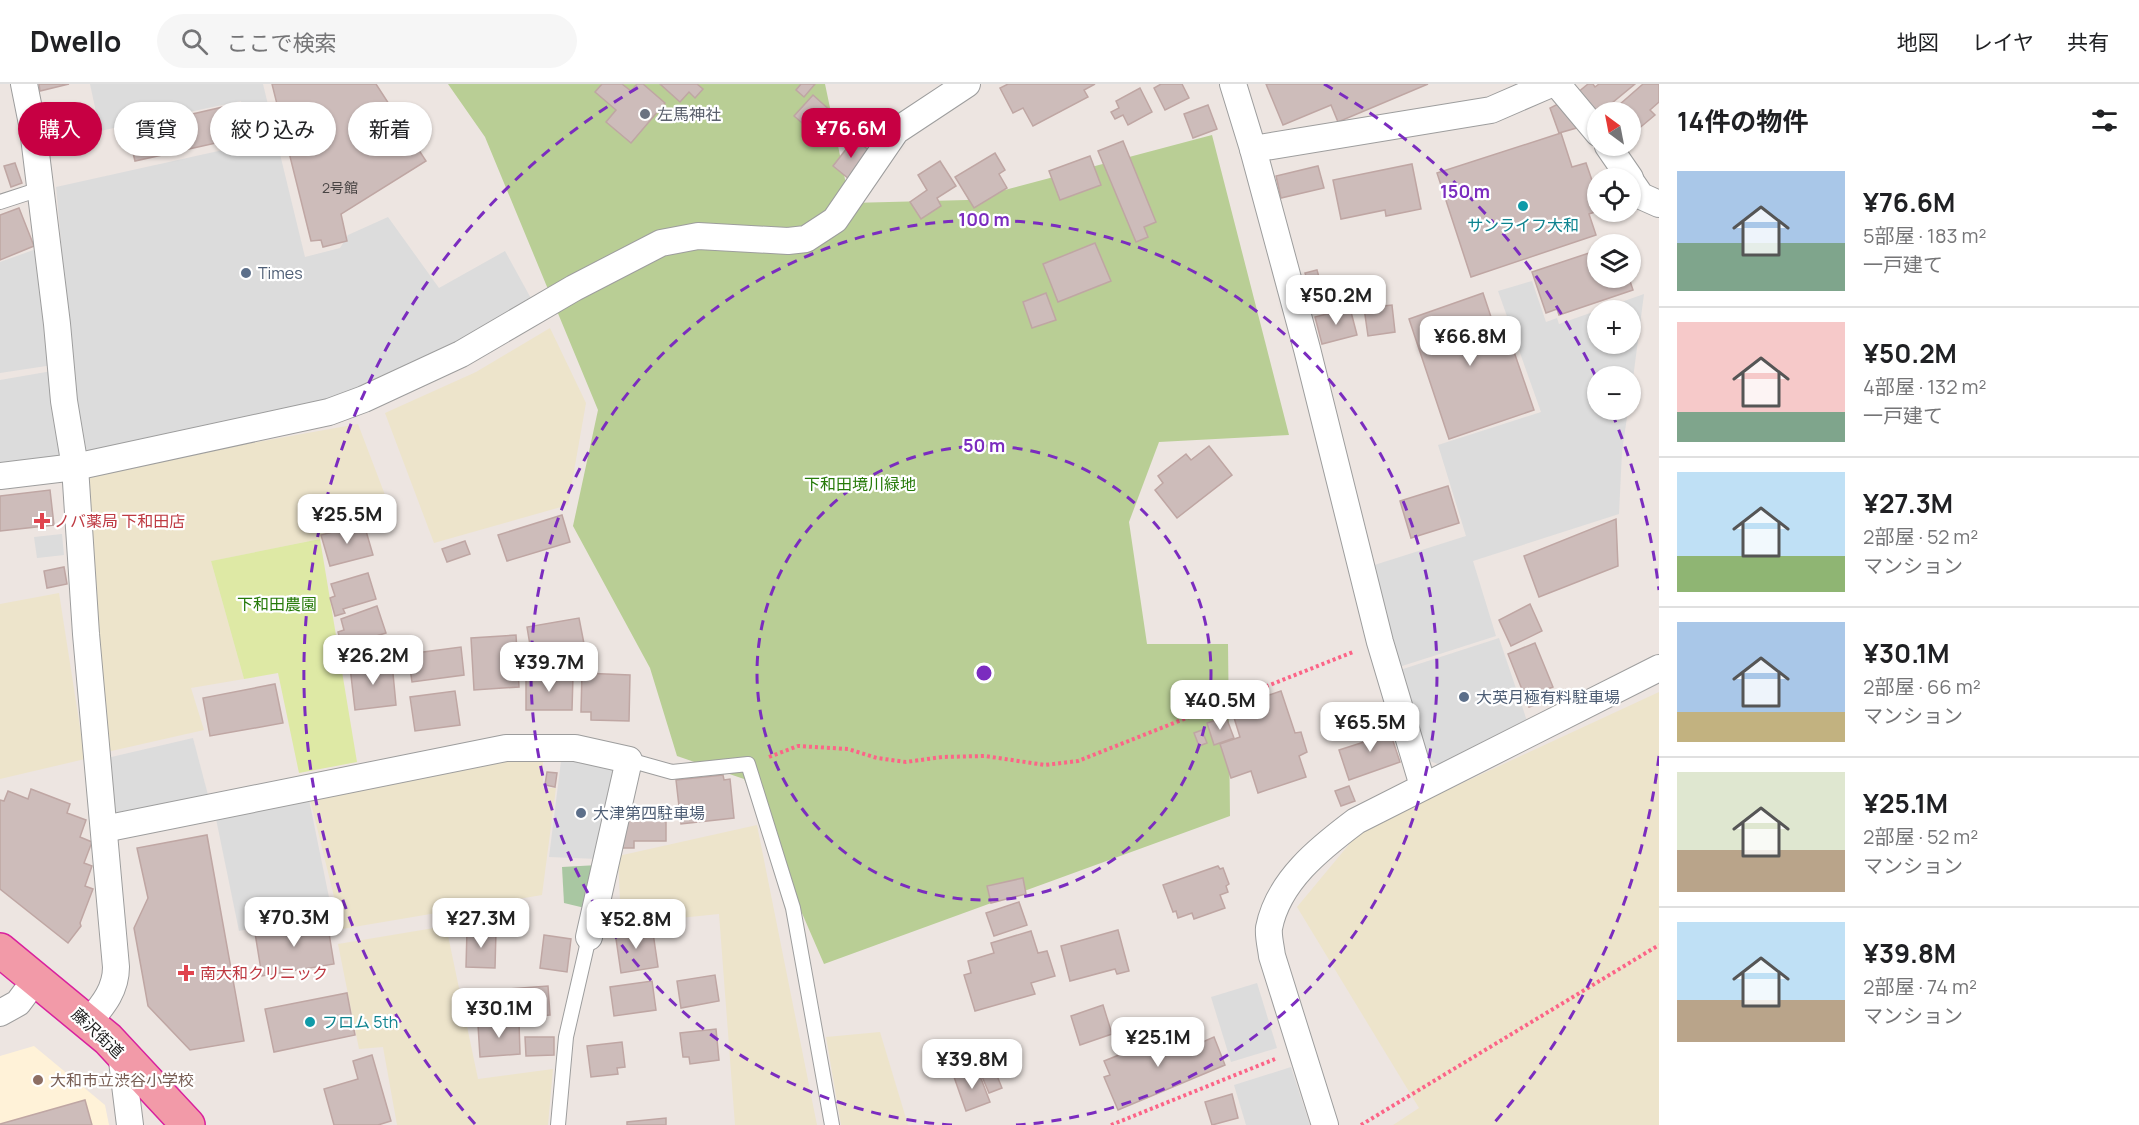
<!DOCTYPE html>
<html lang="ja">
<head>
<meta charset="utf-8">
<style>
	body { margin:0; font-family:Manrope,"Noto Sans JP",sans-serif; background:#f6f6f6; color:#202124; height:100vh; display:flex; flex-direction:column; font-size:22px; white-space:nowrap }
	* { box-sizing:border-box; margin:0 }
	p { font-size:20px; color:#757577 }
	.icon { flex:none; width:33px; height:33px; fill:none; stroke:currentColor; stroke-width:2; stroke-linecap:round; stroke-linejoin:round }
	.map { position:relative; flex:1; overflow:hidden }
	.side { display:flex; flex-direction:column; background:#fff; width:480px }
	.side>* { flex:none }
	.guide { position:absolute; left:18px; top:18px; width:570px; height:54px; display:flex; gap:12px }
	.needle { width:39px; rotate:328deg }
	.buttons { position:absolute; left:1587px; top:18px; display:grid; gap:12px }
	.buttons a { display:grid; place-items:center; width:54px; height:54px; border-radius:50%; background:#fff; box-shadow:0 2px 4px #0004; font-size:30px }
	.price { position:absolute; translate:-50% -51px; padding:0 14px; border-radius:12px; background:#fff; color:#222; font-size:20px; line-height:39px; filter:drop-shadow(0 2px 3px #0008) }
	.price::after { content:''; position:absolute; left:50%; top:36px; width:18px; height:14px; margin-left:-9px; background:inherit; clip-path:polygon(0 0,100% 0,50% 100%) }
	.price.on { background:#c70043; color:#fff }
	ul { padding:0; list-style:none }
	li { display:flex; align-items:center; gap:18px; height:150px; padding:0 18px }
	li+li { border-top:2px solid #e0e0e0 }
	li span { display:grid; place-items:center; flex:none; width:168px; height:120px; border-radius:0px; color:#555 }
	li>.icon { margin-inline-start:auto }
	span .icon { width:72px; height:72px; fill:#fffc; stroke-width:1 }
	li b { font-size:26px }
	h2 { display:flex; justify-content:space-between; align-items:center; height:72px; padding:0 18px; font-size:26px }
	.chip { padding:0 21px; border-radius:27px; background:#fff; box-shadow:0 2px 4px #0004; font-size:21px; line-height:54px }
	.chip.on { background:#c70043; color:#fff }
	header { display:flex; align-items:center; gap:36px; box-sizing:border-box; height:84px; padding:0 30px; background:#fff; border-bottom:2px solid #e0e0e0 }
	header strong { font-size:28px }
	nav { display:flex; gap:33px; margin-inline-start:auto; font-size:21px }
	.search { width:420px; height:54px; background:#f6f6f6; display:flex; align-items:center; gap:15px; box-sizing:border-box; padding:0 21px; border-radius:33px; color:#757577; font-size:22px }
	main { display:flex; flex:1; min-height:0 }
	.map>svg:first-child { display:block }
	.education { fill:#fff2d8 }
	.farmland { fill:#ede4cb }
	.grass { fill:#dee9a5 }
	.forest { fill:#b9ce95 }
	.cemetery { fill:#a9c7a2 }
	.parking { fill:#dcdcdc; fill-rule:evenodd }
	.building { fill:#cdbcba; stroke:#bfa6a3; stroke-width:1.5 }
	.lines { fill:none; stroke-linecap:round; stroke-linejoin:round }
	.service-casing { stroke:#9d9d9d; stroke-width:16 }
	.minor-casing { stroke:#9d9d9d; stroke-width:28 }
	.trunk-casing { stroke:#d9219e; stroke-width:36 }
	.path { stroke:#fc6487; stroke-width:4; stroke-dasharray:3 3; stroke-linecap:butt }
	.service { stroke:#fff; stroke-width:14 }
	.minor { stroke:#fff; stroke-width:26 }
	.trunk { stroke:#f29aa8; stroke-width:33 }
	.ring { fill:none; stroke:#7b2cbf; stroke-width:3; stroke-dasharray:10 8 }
	.worship-dot { fill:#6b7280; stroke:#fff; stroke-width:2 }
	.culture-dot { fill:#0f9aa8; stroke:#fff; stroke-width:2 }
	.service-dot { fill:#5c6f8a; stroke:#fff; stroke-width:2 }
	.health-dot { fill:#e0444e; stroke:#fff; stroke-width:2 }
	.education-dot { fill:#8d6e63; stroke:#fff; stroke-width:2 }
	.labels { text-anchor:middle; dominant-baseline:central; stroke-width:4.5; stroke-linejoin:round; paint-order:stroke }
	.number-label { font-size:14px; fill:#484444 }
	.worship-label { font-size:16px; fill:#5b616d; stroke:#fff; text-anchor:start }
	.culture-label { font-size:16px; fill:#0d838f; stroke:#fff }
	.service-label { font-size:16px; fill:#4e5e75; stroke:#fff; text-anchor:start }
	.park-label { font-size:16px; fill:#267a09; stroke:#fff }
	.health-label { font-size:16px; fill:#be3a42; stroke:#fff; text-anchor:start }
	.street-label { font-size:16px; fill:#1c1c1c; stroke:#fff }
	.education-label { font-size:16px; fill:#785e54; stroke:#fff; text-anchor:start }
	.centre { fill:#7b2cbf; stroke:#fff; stroke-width:3 }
	.ring-label { font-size:18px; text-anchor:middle; font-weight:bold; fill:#7b2cbf; stroke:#fff; stroke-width:4.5; stroke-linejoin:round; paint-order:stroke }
</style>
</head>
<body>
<header>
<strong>Dwello</strong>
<div class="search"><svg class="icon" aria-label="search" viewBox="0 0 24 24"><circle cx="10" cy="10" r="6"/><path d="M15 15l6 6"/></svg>ここで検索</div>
<nav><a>地図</a><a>レイヤ</a><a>共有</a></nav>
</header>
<main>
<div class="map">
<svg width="1659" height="1041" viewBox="0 0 1659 1041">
	<rect width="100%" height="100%" fill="#ede5e1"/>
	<polygon class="education" points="34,962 105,1021 109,1041 0,1041 0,972"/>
	<g class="farmland">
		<polygon points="550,244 586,319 568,421 434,459 385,329 476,288"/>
		<polygon points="358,340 393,432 320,455 211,477 244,595 191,604 204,646 107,668 84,389"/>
		<polygon points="59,509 85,675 0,695 0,520"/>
		<polygon points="1659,608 1659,1041 1393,1041 1419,1024 1297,823 1361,746"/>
		<polygon points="543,667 543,704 556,704 542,811 342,845 308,707"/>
		<polygon points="757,741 817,1041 735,1041 719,830 621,840 618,772"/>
		<polygon points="446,842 478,995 553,985 548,1041 397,1041 383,963 359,965 338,860"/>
		<polygon points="880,948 908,1041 841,1041 826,953"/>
	</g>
	<polygon class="grass" points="320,455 357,678 299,689 278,589 244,595 211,477"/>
	<polygon class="forest" points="448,0 825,0 850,119 967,116 1212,51 1289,351 1159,358 1129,438 1147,560 1228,560 1230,732 824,880 744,695 677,672 650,584 573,442 598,326 485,53"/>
	<polygon class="cemetery" points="598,781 589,825 564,819 562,783"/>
	<g class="parking">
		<polygon points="90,0 263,0 305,173 340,164 348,151 388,133 439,204 505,167 533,218 458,260 351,312 80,369 56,103 250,60 241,17 100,47"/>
		<polygon points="39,164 53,281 0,289 0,178"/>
		<path d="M1532 197 1546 238 1557 234 1559 240 1644 210 1631 310 1630 292H1598V326H1628L1622 368 1619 430 1473 477 1496 552 1399 583 1368 483 1466 452 1438 361 1541 328 1498 207ZM1598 226H1630V260H1598Z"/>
		<polygon points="52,287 62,377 0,384 0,296"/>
		<polygon points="62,450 64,471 37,474 34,453"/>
		<polygon points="1499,554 1528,640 1445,683 1430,677 1400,586"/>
		<polygon points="193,654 208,711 111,734 107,674"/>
		<polygon points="562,669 616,686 598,775 549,773"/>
		<polygon points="307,706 332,828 239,847 214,725"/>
		<polygon points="1257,899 1277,964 1231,978 1211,913"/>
		<polygon points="1291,983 1310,1041 1246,1041 1234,1001"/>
	</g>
	<g class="building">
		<polygon points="39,0 69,0 40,7"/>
		<polygon points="272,0 376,0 426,77 341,130 347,157 323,163 321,156 311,157"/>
		<polygon points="602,0 622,0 631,7 637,0 643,0 665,19 631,59 606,38 616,26 595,8"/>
		<polygon points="660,0 697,0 703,5 695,14 689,8 680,18"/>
		<polygon points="801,0 815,0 804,13 796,6"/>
		<polygon points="1008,0 1095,0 1084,6 1088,13 1033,42 1023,24 1013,29 1000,4"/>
		<polygon points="1161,0 1182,0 1189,14 1165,26 1154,4"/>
		<polygon points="1266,0 1428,0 1338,38 1331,21 1283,41"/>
		<polygon points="1588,0 1593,0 1595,3 1599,0 1635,0 1601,28 1598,28 1598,32 1577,9"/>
		<polygon points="1643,0 1659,0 1659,18 1650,26 1655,31 1630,52 1630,28 1611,28"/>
		<polygon points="1140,4 1152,28 1128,41 1123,31 1115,35 1111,28 1119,24 1116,17"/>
		<polygon points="813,11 833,29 814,49 794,32"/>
		<polygon points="1560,19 1580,43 1559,49 1550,24"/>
		<polygon points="236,20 243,53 135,77 127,45"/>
		<polygon points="1208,21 1217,45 1193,54 1184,30"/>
		<polygon points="278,26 282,46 247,55 243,34"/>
		<polygon points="1561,49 1572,83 1586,79 1594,102 1598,101 1598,127 1589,130 1596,151 1471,193 1437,89"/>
		<polygon points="854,55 870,67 849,95 833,82"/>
		<polygon points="1123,57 1156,138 1144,143 1148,153 1136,158 1098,67"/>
		<polygon points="995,69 1005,86 999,90 1007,104 974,124 955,93"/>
		<polygon points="1090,72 1101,101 1060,116 1049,87"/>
		<polygon points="940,77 956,102 937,114 941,122 921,135 910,118 927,106 918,91"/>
		<polygon points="15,79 22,99 11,103 4,82"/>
		<polygon points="1412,80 1421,125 1386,132 1385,126 1341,135 1333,96"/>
		<polygon points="1318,82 1324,104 1281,114 1276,92"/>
		<polygon points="19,124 34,162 0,176 0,131"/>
		<polygon points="1095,159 1111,197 1058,218 1043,180"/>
		<polygon points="1598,166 1598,194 1629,194 1633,206 1559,231 1557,225 1546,229 1532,188"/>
		<polygon points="1317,186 1324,211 1313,215 1305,189"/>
		<polygon points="1046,209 1056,236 1032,244 1023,218"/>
		<polygon points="1483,209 1501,263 1511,259 1534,326 1449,355 1409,235"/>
		<polygon points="1392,221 1395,248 1368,252 1364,224"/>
		<polygon points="1350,224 1357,251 1322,260 1315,233"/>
		<polygon points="1209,362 1232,391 1177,434 1155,406 1163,399 1158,392 1186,370 1191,376"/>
		<polygon points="1448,402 1459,439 1411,454 1400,417"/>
		<polygon points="50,406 54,441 0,447 0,412"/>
		<polygon points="562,431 570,458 507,477 498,451"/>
		<polygon points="1616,435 1618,482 1539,513 1524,472"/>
		<polygon points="364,440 373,471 330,482 321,451"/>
		<polygon points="465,457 470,470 447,478 442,465"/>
		<polygon points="64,483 67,500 47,504 44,487"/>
		<polygon points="368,489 376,515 343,525 345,529 335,532 330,514 335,512 331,500"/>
		<polygon points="1530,520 1542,547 1511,562 1499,536"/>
		<polygon points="377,522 386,549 353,559 355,564 344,568 338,548 344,546 341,535"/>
		<polygon points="579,534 586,570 533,579 527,543"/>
		<polygon points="516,551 519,603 474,606 471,554"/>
		<polygon points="1535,559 1553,603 1539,608 1543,618 1529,623 1508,570"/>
		<polygon points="461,563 464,591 412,598 408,570"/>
		<polygon points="392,579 396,621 355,626 350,583"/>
		<polygon points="582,589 630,591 629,637 591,636 591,628 581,628"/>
		<polygon points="526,591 573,592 572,626 526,626"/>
		<polygon points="275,600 283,639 210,652 203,614"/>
		<polygon points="455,607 460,641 415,647 410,613"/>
		<polygon points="1281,607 1295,649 1301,648 1307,668 1299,672 1306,693 1258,709 1251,687 1231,694 1220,660 1240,653 1231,624"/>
		<polygon points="1226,633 1234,654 1214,661 1207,639"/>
		<polygon points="1387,639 1400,678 1349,696 1339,666 1364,658 1360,648"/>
		<polygon points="1202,646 1207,659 1199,662 1194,649"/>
		<polygon points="547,688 557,689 555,703 545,701"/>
		<polygon points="723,691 724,696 730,695 734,734 681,740 676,696"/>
		<polygon points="1349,702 1355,717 1341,722 1335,707"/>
		<polygon points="31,705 70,720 67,729 86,736 80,753 92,758 84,779 92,782 85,802 93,805 80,839 81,842 68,859 0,805 0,716 4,717 8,707 28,715"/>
		<polygon points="624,726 666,726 666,757 634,757 634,764 623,764"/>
		<polygon points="207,751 244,957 190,966 148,922 134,844 148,814 137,764"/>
		<polygon points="1218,782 1220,785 1223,784 1229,800 1226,802 1228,808 1220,811 1225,824 1194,835 1192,829 1178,834 1176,827 1173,828 1163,801"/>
		<polygon points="1023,794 1026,810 991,819 987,802"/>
		<polygon points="1019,818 1027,841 994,852 986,829"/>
		<polygon points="327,837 334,880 262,892 255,849"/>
		<polygon points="652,842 658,883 621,889 615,848"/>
		<polygon points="467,846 496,847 495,884 466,883"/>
		<polygon points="1118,846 1129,887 1117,890 1115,885 1070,897 1061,862"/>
		<polygon points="1031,847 1038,869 1047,867 1055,892 1031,899 1035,910 975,927 964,891 971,889 968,877 994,869 991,859"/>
		<polygon points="544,851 571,855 567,888 540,884"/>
		<polygon points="715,891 719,917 681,924 677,897"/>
		<polygon points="652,897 656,926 614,932 610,903"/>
		<polygon points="548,902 550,931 518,933 518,937 482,939 480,907"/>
		<polygon points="347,909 355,951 274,968 265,925"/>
		<polygon points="1103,921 1112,950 1080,961 1071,932"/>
		<polygon points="519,938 520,970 480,973 478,941"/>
		<polygon points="716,945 719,976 690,980 689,973 683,973 680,949"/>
		<polygon points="1174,949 1182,967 1214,953 1225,981 1118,1026 1104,993 1110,991 1104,977"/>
		<polygon points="525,953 554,953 554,971 526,972"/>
		<polygon points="622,958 625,983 617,984 618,990 591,993 587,962"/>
		<polygon points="372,971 391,1037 378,1041 334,1041 324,1005 358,995 353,977"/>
		<polygon points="991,977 1002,1004 989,1009 978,983"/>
		<polygon points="977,984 990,1018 966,1027 954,993"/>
		<polygon points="1232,1010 1238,1034 1212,1041 1205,1018"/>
		<polygon points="85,1016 92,1041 0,1041 0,1040"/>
		<polygon points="666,1034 666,1041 627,1041 627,1038"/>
	</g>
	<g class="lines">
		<defs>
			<g id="service">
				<polyline points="0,118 40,105"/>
				<polyline points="629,676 672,688 748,680 793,824 832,1041"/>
				<polyline points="558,1041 566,953 589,853"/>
			</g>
			<g id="minor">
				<path d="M24 0 33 45 57 240 64 317 75 383 86 550 116 883C116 906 103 921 89 938"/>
				<polyline points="1233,0 1253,65 1307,265 1380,558 1423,702"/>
				<polyline points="1557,0 1598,49"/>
				<polyline points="1608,62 1630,94"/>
				<polyline points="1253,65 1491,26 1551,0"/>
				<polyline points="1630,96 1641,112 1659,120"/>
				<polyline points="0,392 75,383 329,328 364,315 461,270 574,204 661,159 698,152 788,157 806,155 835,136 896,47 967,0"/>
				<polyline points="104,745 506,664 575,664 629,676 589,853"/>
				<polyline points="0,929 18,919 36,895"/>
				<polyline points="121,969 130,1041"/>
				<path d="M1325 1041 1272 872C1271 863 1268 852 1269 844 1278 797 1320 764 1356 737L1659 584"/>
			</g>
			<polyline id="trunk" points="0,866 108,955 188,1041"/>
		</defs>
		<use href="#service" class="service-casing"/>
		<use href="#minor" class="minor-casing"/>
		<use href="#trunk" class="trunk-casing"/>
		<g class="path">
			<polyline points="769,673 798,662 848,665 877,674 906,678 942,673 985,672 1045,681 1078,677 1353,568"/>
			<polyline points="1111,1041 1275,975"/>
			<polyline points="1361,1041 1659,861"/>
		</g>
		<use href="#service" class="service"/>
		<use href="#minor" class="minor"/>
		<use href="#trunk" class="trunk"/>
	</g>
	<g class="ring">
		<circle cx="984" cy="589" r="227"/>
		<path d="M952 1041A453 453 0 1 1 1016 1041"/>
		<path d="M1659 672A680 680 0 0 1 1493 1040M475 1040A680 680 0 0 1 644 0M1324 0A680 680 0 0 1 1595 291M1612 329A680 680 0 0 1 1659 506"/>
	</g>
	<circle class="worship-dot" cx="645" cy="30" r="6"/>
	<g class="culture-dot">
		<circle cx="1523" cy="122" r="6"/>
		<circle cx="310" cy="938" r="6"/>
	</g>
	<g class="service-dot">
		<circle cx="246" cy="189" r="6"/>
		<circle cx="1464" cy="613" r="6"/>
		<circle cx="581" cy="729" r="6"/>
	</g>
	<g class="health-dot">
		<path d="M39 428h6v6h6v6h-6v6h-6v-6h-6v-6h6z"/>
		<path d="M183 880h6v6h6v6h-6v6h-6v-6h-6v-6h6z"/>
	</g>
	<circle class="education-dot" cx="38" cy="996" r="6"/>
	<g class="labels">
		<g class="number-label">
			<text x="340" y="103">2号館</text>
		</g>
		<g class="worship-label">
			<text x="657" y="30">左馬神社</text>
		</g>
		<g class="culture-label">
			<text x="1523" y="141">サンライフ大和</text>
			<text x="322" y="938" text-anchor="start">フロム 5th</text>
		</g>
		<g class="service-label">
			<text x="258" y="189">Times</text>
			<text x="1476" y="613">大英月極有料駐車場</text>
			<text x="593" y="729">大津第四駐車場</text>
		</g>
		<g class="park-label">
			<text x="860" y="400">下和田境川緑地</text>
			<text x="277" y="520">下和田農園</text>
		</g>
		<g class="health-label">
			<text x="54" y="437">ノバ薬局 下和田店</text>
			<text x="200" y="889">南大和クリニック</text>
		</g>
		<g class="street-label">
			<text transform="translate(98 949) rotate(43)">藤沢街道</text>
		</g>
		<g class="education-label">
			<text x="50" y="996">大和市立渋谷小学校</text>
		</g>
	</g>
	<circle cx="984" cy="589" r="9" class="centre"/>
	<g class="ring-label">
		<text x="1465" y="114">150 m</text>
		<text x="984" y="142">100 m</text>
		<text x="984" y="368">50 m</text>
	</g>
</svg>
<div class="buttons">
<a><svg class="needle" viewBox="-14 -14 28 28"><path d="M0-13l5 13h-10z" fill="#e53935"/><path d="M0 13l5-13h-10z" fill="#757577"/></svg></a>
<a><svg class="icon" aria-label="locate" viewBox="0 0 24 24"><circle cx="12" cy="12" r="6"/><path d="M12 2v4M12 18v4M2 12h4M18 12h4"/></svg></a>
<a><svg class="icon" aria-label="layers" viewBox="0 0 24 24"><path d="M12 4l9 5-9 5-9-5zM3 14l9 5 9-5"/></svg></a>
<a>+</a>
<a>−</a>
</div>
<b class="price on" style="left:851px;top:75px">¥76.6M</b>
<b class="price" style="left:1336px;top:242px">¥50.2M</b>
<b class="price" style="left:1470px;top:283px">¥66.8M</b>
<b class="price" style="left:347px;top:461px">¥25.5M</b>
<b class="price" style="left:373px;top:602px">¥26.2M</b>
<b class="price" style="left:549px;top:609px">¥39.7M</b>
<b class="price" style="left:1220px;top:647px">¥40.5M</b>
<b class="price" style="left:1370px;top:669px">¥65.5M</b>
<b class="price" style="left:294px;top:864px">¥70.3M</b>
<b class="price" style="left:481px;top:865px">¥27.3M</b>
<b class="price" style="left:636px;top:866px">¥52.8M</b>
<b class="price" style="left:499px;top:955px">¥30.1M</b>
<b class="price" style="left:1158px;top:984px">¥25.1M</b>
<b class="price" style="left:972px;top:1006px">¥39.8M</b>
<div class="guide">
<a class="chip on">購入</a>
<a class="chip">賃貸</a>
<a class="chip">絞り込み</a>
<a class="chip">新着</a>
</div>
</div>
<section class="side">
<h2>14件の物件<svg class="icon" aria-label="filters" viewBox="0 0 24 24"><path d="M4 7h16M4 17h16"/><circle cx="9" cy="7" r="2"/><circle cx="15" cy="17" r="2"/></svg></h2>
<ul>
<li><span style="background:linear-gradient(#a9c7e8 60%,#7fa58c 0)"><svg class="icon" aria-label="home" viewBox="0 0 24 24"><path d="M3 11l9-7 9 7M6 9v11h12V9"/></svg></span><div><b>¥76.6M</b><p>5部屋 · 183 m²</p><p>一戸建て</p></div></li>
<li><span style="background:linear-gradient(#f6c9c9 75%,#7fa58c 0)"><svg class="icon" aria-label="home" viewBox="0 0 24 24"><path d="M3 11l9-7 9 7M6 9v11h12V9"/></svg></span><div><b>¥50.2M</b><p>4部屋 · 132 m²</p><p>一戸建て</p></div></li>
<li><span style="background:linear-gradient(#bfe0f5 70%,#8fb573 0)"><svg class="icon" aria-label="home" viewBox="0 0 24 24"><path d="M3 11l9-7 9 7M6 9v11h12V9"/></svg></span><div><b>¥27.3M</b><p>2部屋 · 52 m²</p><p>マンション</p></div></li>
<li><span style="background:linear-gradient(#a9c7e8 75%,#c2b280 0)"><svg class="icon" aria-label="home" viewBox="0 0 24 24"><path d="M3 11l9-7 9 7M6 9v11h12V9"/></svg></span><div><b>¥30.1M</b><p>2部屋 · 66 m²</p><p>マンション</p></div></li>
<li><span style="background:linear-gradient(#dfe7d0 65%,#b9a48a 0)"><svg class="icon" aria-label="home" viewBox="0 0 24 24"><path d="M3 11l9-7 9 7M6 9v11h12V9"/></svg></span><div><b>¥25.1M</b><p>2部屋 · 52 m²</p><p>マンション</p></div></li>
<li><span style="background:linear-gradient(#bfe0f5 65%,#b9a48a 0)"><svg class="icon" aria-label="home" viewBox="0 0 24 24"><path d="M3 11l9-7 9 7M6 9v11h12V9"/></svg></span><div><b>¥39.8M</b><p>2部屋 · 74 m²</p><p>マンション</p></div></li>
</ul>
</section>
</main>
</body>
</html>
